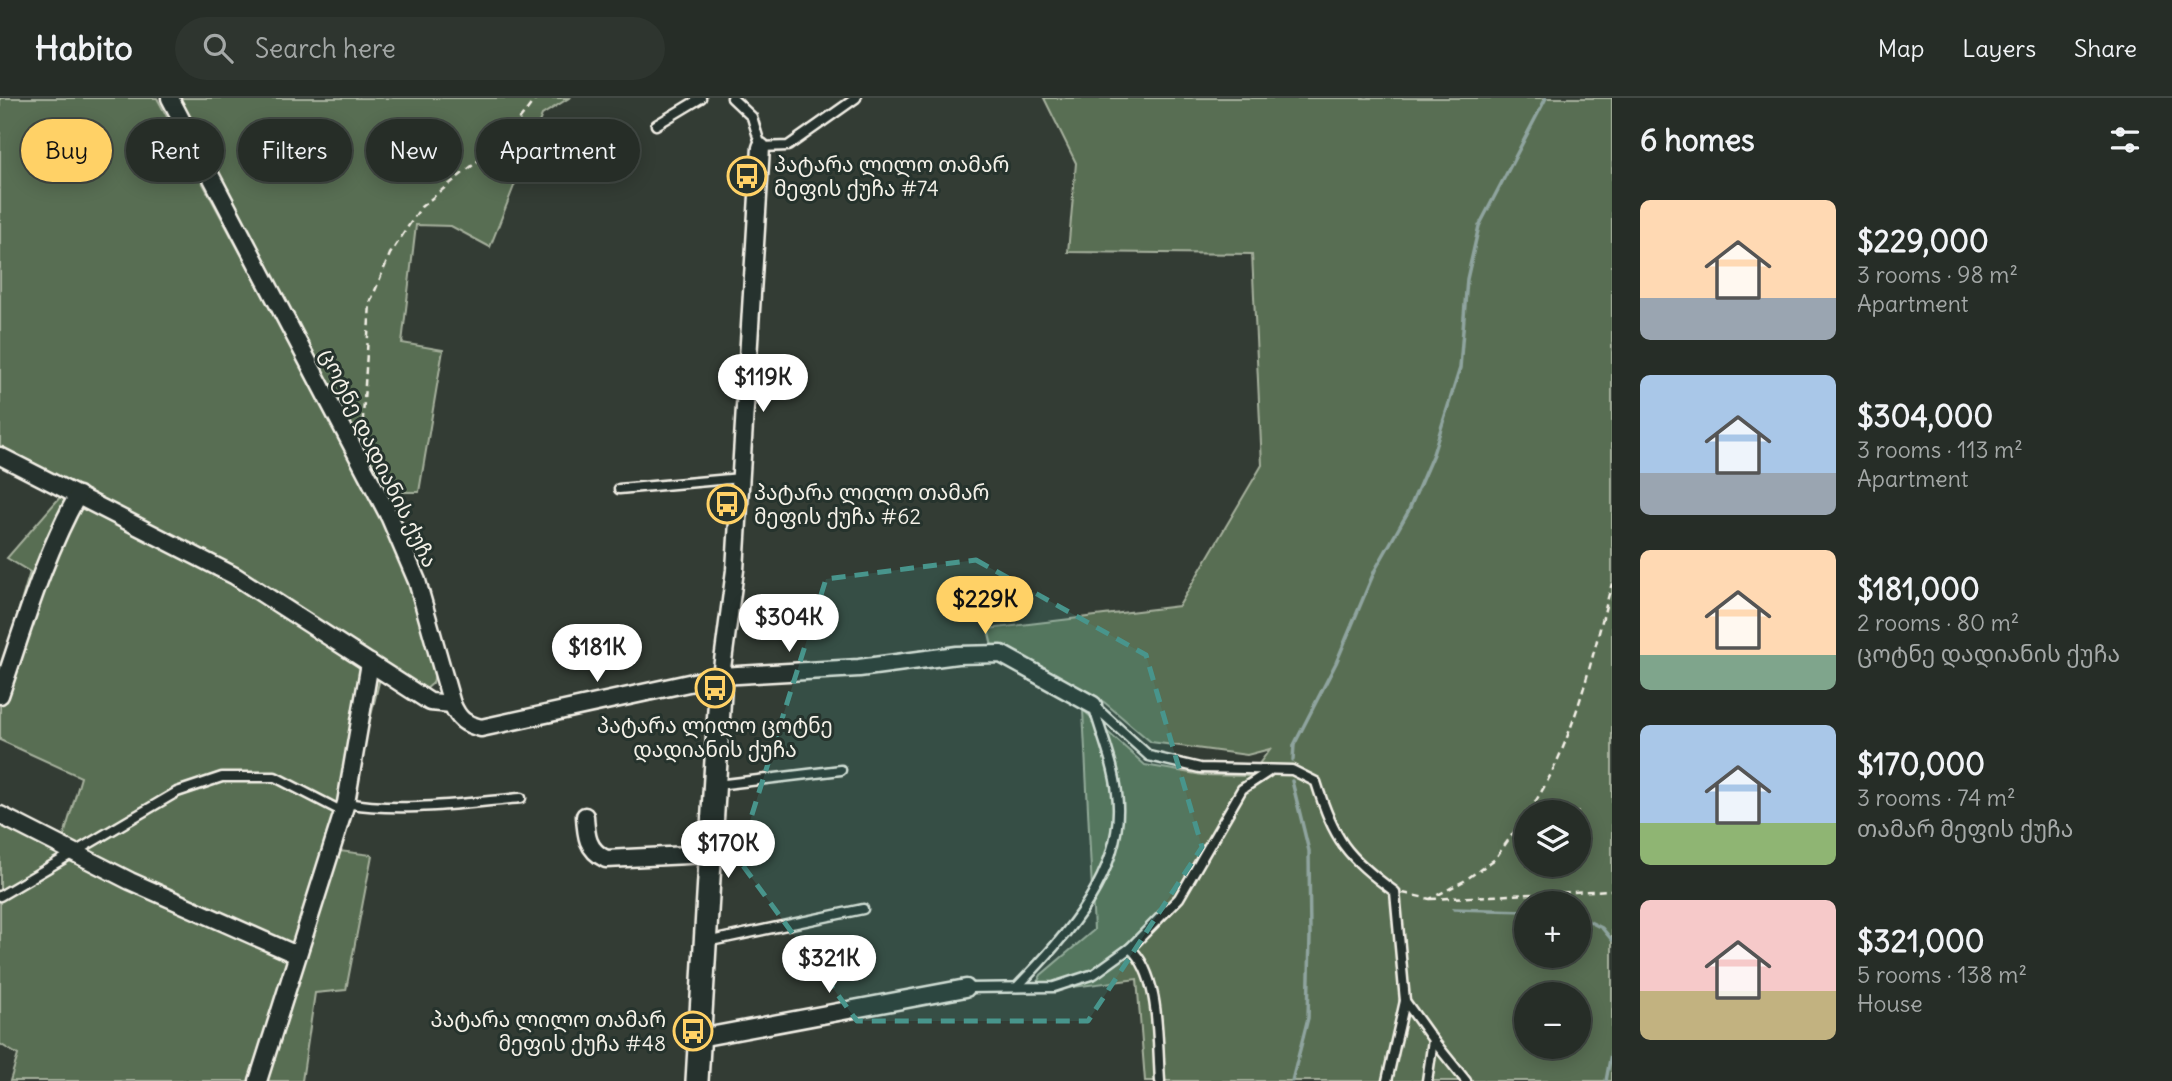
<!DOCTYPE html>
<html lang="en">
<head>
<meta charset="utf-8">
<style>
	body { margin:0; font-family:Delius,"Noto Sans Georgian",sans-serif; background:#2e352f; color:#f1f3f6; height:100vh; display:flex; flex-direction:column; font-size:26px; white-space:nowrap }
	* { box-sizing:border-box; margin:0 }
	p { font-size:23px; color:#a4a8a7 }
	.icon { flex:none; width:38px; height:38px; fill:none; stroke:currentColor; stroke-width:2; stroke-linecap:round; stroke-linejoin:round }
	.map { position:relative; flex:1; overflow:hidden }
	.side { display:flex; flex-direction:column; background:#262d27; width:560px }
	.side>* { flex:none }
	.guide { position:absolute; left:21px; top:21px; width:665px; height:63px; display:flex; gap:14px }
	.buttons { position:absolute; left:1514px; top:702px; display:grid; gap:14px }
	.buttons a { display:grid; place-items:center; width:77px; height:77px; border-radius:50%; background:#262d27; box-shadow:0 4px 18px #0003,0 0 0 2px #424944; font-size:35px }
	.price { position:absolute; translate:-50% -60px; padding:0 16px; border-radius:24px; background:#fff; color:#222; font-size:23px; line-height:46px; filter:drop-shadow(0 2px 4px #0008) }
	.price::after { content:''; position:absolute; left:50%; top:42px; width:21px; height:16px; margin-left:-10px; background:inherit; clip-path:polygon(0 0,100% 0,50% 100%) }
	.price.selected { background:#ffd166; color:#111 }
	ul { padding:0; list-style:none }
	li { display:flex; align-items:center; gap:21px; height:175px; padding:0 28px }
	li span { display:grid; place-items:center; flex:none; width:196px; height:140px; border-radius:10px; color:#555 }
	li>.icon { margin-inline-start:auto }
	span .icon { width:84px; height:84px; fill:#fffc; stroke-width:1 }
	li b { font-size:30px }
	h2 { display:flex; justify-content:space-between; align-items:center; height:84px; padding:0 28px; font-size:30px }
	.chip { padding:0 24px; border-radius:32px; background:#262d27; box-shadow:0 4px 18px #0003,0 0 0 2px #424944; font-size:24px; line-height:63px }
	.chip.selected { background:#ffd166; color:#111 }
	header { display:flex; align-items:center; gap:42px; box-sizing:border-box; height:98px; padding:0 35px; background:#262d27; border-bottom:2px solid #424944 }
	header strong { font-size:33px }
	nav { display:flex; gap:38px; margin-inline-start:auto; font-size:24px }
	.search { width:490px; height:63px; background:#2e352f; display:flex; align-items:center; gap:18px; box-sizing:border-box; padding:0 24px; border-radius:38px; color:#a4a8a7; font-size:26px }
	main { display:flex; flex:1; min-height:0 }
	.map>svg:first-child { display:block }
	.green { fill:#586e52; stroke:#a6b09d; stroke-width:2; fill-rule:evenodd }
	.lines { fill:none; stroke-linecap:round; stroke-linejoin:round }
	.stream { stroke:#8fa49f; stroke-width:3.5 }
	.lane-casing { stroke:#f4f1e8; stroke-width:13 }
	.street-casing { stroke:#f4f1e8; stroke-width:21 }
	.secondary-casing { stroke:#f4f1e8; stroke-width:26 }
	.path { stroke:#f4f1e8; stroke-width:2.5; stroke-dasharray:7 5; stroke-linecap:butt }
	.lane { stroke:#26332d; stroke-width:8 }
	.street { stroke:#26332d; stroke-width:16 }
	.secondary { stroke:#26332d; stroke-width:21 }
	.marked { fill:#48958c; fill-opacity:0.2; stroke:#48958c; stroke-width:5; stroke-dasharray:14 9; stroke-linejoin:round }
	.labels { text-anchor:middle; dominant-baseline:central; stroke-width:6; stroke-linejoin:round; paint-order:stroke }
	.poi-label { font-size:21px; fill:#f4f1e8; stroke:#26332d; text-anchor:start }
	.street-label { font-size:21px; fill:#f4f1e8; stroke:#26332d }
</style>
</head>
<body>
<header>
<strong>Habito</strong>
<div class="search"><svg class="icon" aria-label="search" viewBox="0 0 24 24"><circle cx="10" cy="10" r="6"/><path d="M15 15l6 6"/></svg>Search here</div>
<nav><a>Map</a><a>Layers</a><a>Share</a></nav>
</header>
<main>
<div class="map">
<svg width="1612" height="983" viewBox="0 0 1612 983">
	<rect width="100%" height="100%" fill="#333c34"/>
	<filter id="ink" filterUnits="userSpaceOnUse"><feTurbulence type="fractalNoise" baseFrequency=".0143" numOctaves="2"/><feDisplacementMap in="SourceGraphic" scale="14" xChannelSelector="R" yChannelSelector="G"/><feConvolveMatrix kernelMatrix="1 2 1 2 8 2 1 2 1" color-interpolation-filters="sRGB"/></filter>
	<g filter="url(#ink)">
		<g class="green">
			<polygon points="0,0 157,0 396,445 435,576 433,585 425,592 0,355"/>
			<polygon points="179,0 569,0 542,17 490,149 451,128 416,127 402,245 443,252 419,394 386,394"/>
			<path d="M1044 0H1612V983H1145L1137 881 1032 894 1041 877 1094 832 1083 612 1145 667 1202 677 1250 678 1270 651 1247 657 1151 644 1104 604 1019 555 992 548 988 531 1179 508 1262 367 1252 156 1068 154 1076 65ZM1526 714H1578V766H1526ZM1526 805H1578V858H1526ZM1526 896H1578V948H1526Z"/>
			<polygon points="61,398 229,484 380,580 339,753 372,757 346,892 315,895 302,983 10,983 18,957 0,946 0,710 63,741 81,679 0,642 0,574 30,474 7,460"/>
		</g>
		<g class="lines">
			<g class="stream">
				<polyline points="1293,662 1294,647 1336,565 1375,472 1408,414 1433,356 1460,270 1467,181 1479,128 1546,0"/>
				<polyline points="1292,683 1309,753 1310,838 1308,920 1292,983"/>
				<polyline points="1454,811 1526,813"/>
				<polyline points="1578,818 1602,830 1612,842"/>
				<polyline points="1606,983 1612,950"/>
			</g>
			<defs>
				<g id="lane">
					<polyline points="732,0 752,19 761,49 788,48 856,0"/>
					<polyline points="656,27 701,0"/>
					<polyline points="619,391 741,380"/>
					<path d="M1093 607 1149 658 1200 670 1292 672 1316 684C1334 742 1346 758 1395 794L1405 903 1433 942 1427 983"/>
					<polyline points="717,687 841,672"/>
					<path d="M346 705C402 715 465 705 521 700"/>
					<polyline points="0,798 177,694 222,679 275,679 343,714"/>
					<polyline points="706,844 863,811"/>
					<polyline points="1130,850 1179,800 1242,691 1268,674"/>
					<path d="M1017 889C1066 838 1127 772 1117 695 1114 666 1101 635 1093 607"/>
					<path d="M966 890 1054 889 1094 876 1130 850C1161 878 1157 943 1160 983"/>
					<polyline points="1433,942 1466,983"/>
					<polyline points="1387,983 1405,903"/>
				</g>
				<g id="street">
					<path d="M170 0 390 420 417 483 452 606C459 622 465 626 481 630L721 578 859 570 957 557 1001 556 1093 607"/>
					<polyline points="0,358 235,478 430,604 452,606"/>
					<polyline points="721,578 735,472 761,49"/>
					<path d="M0 597C23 531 43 459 78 397"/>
					<polyline points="0,717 130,783 297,857"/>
					<path d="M585 718C586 737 587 752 606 761L709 756"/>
					<polyline points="699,940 966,890"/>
					<polyline points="258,983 346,705 370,565"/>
				</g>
				<polyline id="secondary" points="697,983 721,578"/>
			</defs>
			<use href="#lane" class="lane-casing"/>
			<use href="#street" class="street-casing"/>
			<use href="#secondary" class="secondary-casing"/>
			<g class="path">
				<polyline points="362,336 370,205 390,156 421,109 504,42 536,0"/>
				<path d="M1528 714C1573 653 1592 558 1612 485"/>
				<polyline points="1403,795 1430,801 1464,783 1495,761 1526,717"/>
				<polyline points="1430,801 1612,792"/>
			</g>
			<use href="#lane" class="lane"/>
			<use href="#street" class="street"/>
			<use href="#secondary" class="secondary"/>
		</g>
	</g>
	<path class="marked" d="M976 462 1146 557 1202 749 1088 923H857L738 761 826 481Z"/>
	<defs>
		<symbol id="bus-ring" viewBox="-11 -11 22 22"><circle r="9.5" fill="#26332d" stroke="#ffd166" stroke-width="1.5"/><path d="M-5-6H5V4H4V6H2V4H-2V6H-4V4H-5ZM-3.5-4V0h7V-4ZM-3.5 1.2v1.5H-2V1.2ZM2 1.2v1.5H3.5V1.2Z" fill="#ffd166"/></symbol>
	</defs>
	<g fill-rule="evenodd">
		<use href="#bus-ring" x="725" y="56" width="44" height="44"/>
		<use href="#bus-ring" x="705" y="384" width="44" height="44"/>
		<use href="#bus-ring" x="693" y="568" width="44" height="44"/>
		<use href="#bus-ring" x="671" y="911" width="44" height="44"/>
	</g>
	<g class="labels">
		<g class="poi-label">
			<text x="774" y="66">პატარა ლილო თამარ<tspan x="774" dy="24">მეფის ქუჩა #74</tspan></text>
			<text x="754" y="394">პატარა ლილო თამარ<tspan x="754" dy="24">მეფის ქუჩა #62</tspan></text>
			<text x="715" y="627" text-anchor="middle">პატარა ლილო ცოტნე<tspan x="715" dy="24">დადიანის ქუჩა</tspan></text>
			<text x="666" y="921" text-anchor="end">პატარა ლილო თამარ<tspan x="666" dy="24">მეფის ქუჩა #48</tspan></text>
		</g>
		<g class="street-label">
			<text transform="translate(379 360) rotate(64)">ცოტნე დადიანის ქუჩა</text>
		</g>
	</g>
</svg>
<div class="buttons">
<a><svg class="icon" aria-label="layers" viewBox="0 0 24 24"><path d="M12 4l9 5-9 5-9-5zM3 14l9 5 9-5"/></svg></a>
<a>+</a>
<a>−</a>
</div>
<b class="price" style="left:763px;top:316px">$119K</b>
<b class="price selected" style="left:985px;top:538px">$229K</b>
<b class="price" style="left:789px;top:556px">$304K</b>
<b class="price" style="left:597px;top:586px">$181K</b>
<b class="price" style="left:728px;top:782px">$170K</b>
<b class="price" style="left:829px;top:897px">$321K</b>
<div class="guide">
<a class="chip selected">Buy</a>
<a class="chip">Rent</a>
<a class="chip">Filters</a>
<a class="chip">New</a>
<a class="chip">Apartment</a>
</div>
</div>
<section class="side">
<h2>6 homes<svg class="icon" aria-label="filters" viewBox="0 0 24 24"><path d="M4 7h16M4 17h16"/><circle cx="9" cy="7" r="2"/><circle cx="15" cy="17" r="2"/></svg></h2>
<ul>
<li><span style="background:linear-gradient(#ffd9b3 70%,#9aa5b1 0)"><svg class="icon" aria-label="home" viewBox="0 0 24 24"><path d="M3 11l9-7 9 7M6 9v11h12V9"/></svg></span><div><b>$229,000</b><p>3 rooms · 98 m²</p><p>Apartment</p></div></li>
<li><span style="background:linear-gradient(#a9c7e8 70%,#9aa5b1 0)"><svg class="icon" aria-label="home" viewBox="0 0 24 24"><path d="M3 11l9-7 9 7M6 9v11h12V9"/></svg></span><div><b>$304,000</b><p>3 rooms · 113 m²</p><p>Apartment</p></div></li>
<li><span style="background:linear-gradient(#ffd9b3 75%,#7fa58c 0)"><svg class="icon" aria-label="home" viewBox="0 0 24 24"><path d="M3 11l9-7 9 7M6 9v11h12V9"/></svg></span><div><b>$181,000</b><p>2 rooms · 80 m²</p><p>ცოტნე დადიანის ქუჩა</p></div></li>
<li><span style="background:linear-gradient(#a9c7e8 70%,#8fb573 0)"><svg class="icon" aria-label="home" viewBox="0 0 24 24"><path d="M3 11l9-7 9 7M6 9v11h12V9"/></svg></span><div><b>$170,000</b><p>3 rooms · 74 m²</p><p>თამარ მეფის ქუჩა</p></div></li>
<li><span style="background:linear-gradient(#f6c9c9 65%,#c2b280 0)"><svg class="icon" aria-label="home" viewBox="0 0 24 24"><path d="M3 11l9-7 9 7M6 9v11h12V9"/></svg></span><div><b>$321,000</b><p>5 rooms · 138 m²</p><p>House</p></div></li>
</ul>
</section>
</main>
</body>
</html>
